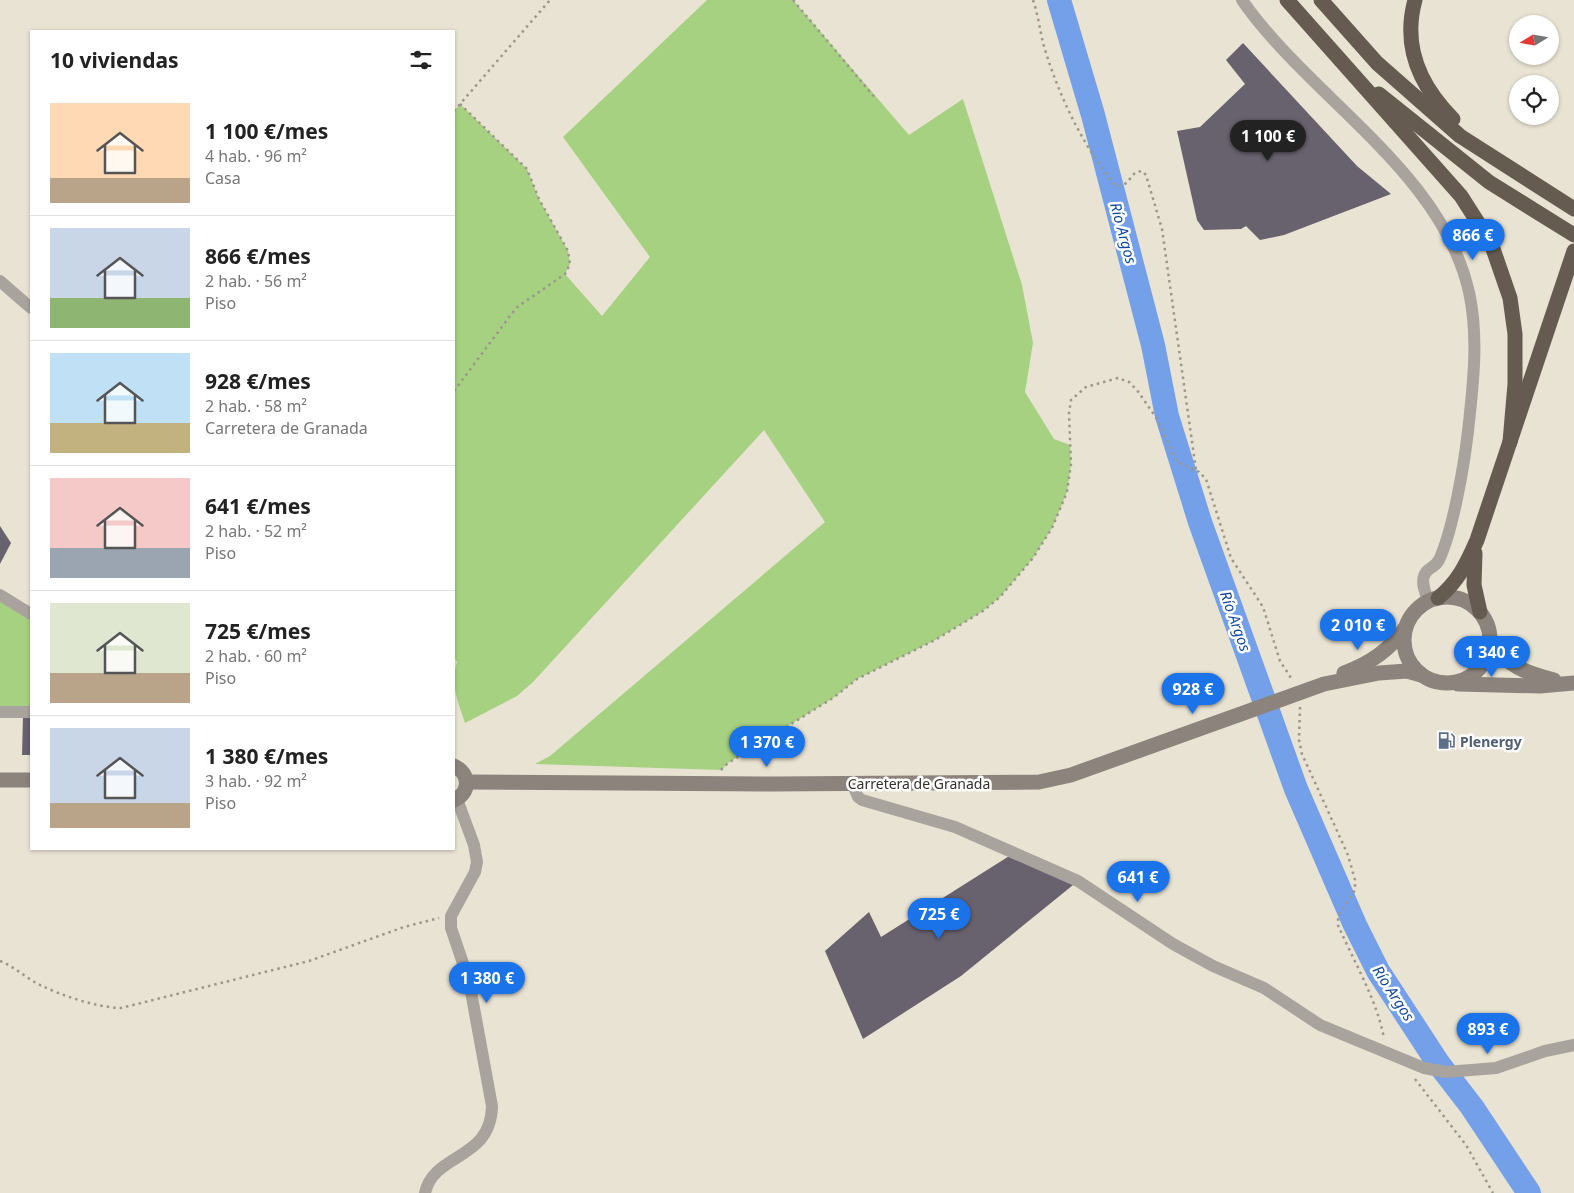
<!DOCTYPE html>
<html lang="es">
<head>
<meta charset="utf-8">
<style>
	body { margin:0; font-family:"Noto Sans",sans-serif; background:#f6f6f6; color:#222; height:100vh; display:flex; flex-direction:column; font-size:19px; white-space:nowrap }
	* { box-sizing:border-box; margin:0 }
	p { font-size:16px; color:#767676 }
	.icon { flex:none; width:28px; height:28px; fill:none; stroke:currentColor; stroke-width:2; stroke-linecap:round; stroke-linejoin:round }
	.map { position:relative; flex:1; overflow:hidden }
	.panel { position:absolute; left:30px; top:30px; width:425px; height:820px; display:flex; flex-direction:column; background:#fff; border-radius:0px; box-shadow:0 1px 4px #0004 }
	.panel>* { flex:none }
	.needle { width:32px; rotate:259deg }
	.fabs { position:absolute; left:1509px; top:15px; display:grid; gap:10px }
	.fabs a { display:grid; place-items:center; width:50px; height:50px; border-radius:50%; background:#fff; box-shadow:0 1px 4px #0004; font-size:25px }
	.price { position:absolute; translate:-50% -42px; padding:0 11px; border-radius:18px; background:#1a73e8; color:#fff; font-size:16px; line-height:32px; filter:drop-shadow(0 1px 2px #0008) }
	.price::after { content:''; position:absolute; left:50%; top:30px; width:15px; height:11px; margin-left:-8px; background:inherit; clip-path:polygon(0 0,100% 0,50% 100%) }
	.price.selected { background:#222; color:#fff }
	ul { padding:0; list-style:none }
	li { display:flex; align-items:center; gap:15px; height:125px; padding:0 20px }
	li+li { border-top:1px solid #e0e0e0 }
	li span { display:grid; place-items:center; flex:none; width:140px; height:100px; border-radius:0px; color:#555 }
	li>.icon { margin-inline-start:auto }
	span .icon { width:60px; height:60px; fill:#fffc; stroke-width:1 }
	li b { font-size:21px }
	h2 { display:flex; justify-content:space-between; align-items:center; height:60px; padding:0 20px; font-size:21px }
	.map>svg:first-child { display:block }
	.green { fill:#a6d181 }
	.lines { fill:none; stroke-linecap:round; stroke-linejoin:round }
	.stream { stroke:#73a0e8; stroke-width:4 }
	.river { stroke:#73a0e8; stroke-width:24 }
	.building { fill:#68626f }
	.path { stroke:#9c978c; stroke-width:2.5; stroke-dasharray:2.5 4; stroke-linecap:butt }
	.street { stroke:#a9a39e; stroke-width:12 }
	.secondary { stroke:#8c847c; stroke-width:15 }
	.highway { stroke:#665b50; stroke-width:15 }
	.labels { text-anchor:middle; dominant-baseline:central; stroke-width:5; stroke-linejoin:round; paint-order:stroke }
	.service-label { font-size:14px; font-weight:bold; fill:#4e5e75; stroke:#fff; text-anchor:start }
	.street-label { font-size:14px; fill:#32302a; stroke:#fff }
	.water-label { font-size:15px; font-style:italic; fill:#12489b; stroke:#fff }
</style>
</head>
<body>
<div class="map">
<svg width="1574" height="1193" viewBox="0 0 1574 1193">
	<rect width="100%" height="100%" fill="#e9e3d3"/>
	<g class="green">
		<path d="M707 0H793L909 135 963 99 1022 285 1033 343 1025 392 1054 439 1070 445 1071 464 1067 492 1052 528 1033 558 1000 597 983 611 935 640 857 679 833 698 728 763 721 770 535 764 550 756 825 522 764 430 533 682 517 696 465 723C458 702 450 684 457 662L454 657V111L460 104 527 169 539 199 568 251 570 264 565 274 602 316 650 257 563 137Z"/>
		<polygon points="0,595 31,614 31,706 0,706"/>
	</g>
	<g class="lines">
		<polyline class="stream" points="1518,1193 1526,1187"/>
		<polyline class="river" points="1059,0 1093,115 1153,345 1167,416 1200,522 1296,789 1355,925 1378,971 1438,1063 1472,1107 1529,1193"/>
	</g>
	<g class="building">
		<polygon points="1243,43 1357,166 1391,194 1284,235 1260,240 1246,226 1241,229 1204,230 1197,220 1177,131 1200,127 1245,84 1226,60"/>
		<polygon points="0,526 11,543 0,564"/>
		<polygon points="23,716 31,716 31,755 22,755"/>
		<polygon points="1014,853 1078,881 961,976 863,1039 825,951 869,912 881,937"/>
	</g>
	<g class="lines">
		<g class="path">
			<polyline points="793,0 876,99"/>
			<path d="M1033 0C1039 17 1040 35 1046 53 1061 100 1084 148 1116 186 1127 187 1129 178 1136 172L1142 171 1146 175 1162 229 1196 470"/>
			<polyline points="454,111 550,0"/>
			<polyline points="454,391 516,308 565,274 570,264 568,251 539,199 527,169 460,104"/>
			<path d="M1300 707 1299 740 1302 754 1348 855 1355 880V890L1338 916V925C1353 960 1378 1002 1384 1039"/>
			<polyline points="721,770 728,763 833,698 857,679 935,640 983,611 1000,597 1033,558 1052,528 1067,492 1071,464 1069,413 1071,400 1086,387 1118,378 1129,382 1137,390 1157,419 1177,462 1199,472 1206,479 1231,558 1263,607 1280,661 1293,681"/>
			<path d="M0 961C15 967 26 978 40 985 63 996 95 1007 121 1008L309 961 404 927 439 918"/>
			<polyline points="1415,1079 1466,1145 1493,1193"/>
		</g>
		<g class="street">
			<path d="M1242 0C1310 98 1442 171 1469 292 1479 337 1473 386 1468 431 1464 466 1453 530 1439 560 1435 568 1426 568 1424 576 1421 583 1426 594 1428 601"/>
			<polyline points="0,281 31,308"/>
			<polyline points="0,595 31,614"/>
			<polyline points="0,712 31,712"/>
			<polyline points="852,783 858,797 862,800 955,827 1078,881 1173,944 1213,966 1264,988 1320,1025 1424,1068 1446,1072 1496,1068 1545,1051 1574,1045"/>
			<path d="M425 1193C434 1152 491 1161 492 1106L469 981 451 928V916L475 872 477 862 474 845 457 799"/>
		</g>
		<g class="secondary">
			<circle cx="1447" cy="640" r="43"/>
			<path d="M1490 640C1506 666 1526 673 1554 680"/>
			<path d="M1344 673C1369 664 1390 650 1405 628"/>
			<polyline points="1458,684 1540,686 1574,683"/>
			<path d="M454 766C470 773 471 793 454 800"/>
			<polyline points="0,780 31,780"/>
			<polyline points="467,782 775,784 1039,782 1071,775 1324,684 1379,673 1407,671 1421,675"/>
		</g>
		<g class="highway">
			<polyline points="1287,0 1461,196 1491,243 1510,298 1515,334 1515,384 1510,442"/>
			<polyline points="1321,0 1377,63 1460,136 1574,209"/>
			<path d="M1415 0C1402 47 1420 86 1453 119"/>
			<polyline points="1379,94 1489,182 1574,235"/>
			<polyline points="1475,553 1474,585 1480,612"/>
			<path d="M1438 598C1458 582 1467 563 1477 540L1574 251"/>
		</g>
	</g>
	<defs>
		<symbol id="fuel-bare" viewBox="-9 -9 18 18"><path d="M-5.5-6h7V0h2V4h1.3V-2.5L3-4.5l.8-.8L6-3V5H2.5V1h-1V6h-7ZM-4.2-4.7v3.2H.2V-4.7Z" fill="#5c6f8a" stroke="#fff" stroke-width="2.5" paint-order="stroke"/></symbol>
	</defs>
	<g fill-rule="evenodd">
		<use href="#fuel-bare" x="1434" y="728" width="25" height="25"/>
	</g>
	<g class="labels">
		<g class="service-label">
			<text x="1460" y="741">Plenergy</text>
		</g>
		<g class="street-label">
			<text x="919" y="783">Carretera de Granada</text>
		</g>
		<g class="water-label">
			<text transform="translate(1124 233) rotate(75)">Río Argos</text>
			<text transform="translate(1236 621) rotate(70)">Río Argos</text>
			<text transform="translate(1394 993) rotate(57)">Río Argos</text>
		</g>
	</g>
</svg>
<div class="fabs">
<a><svg class="needle" viewBox="-14 -14 28 28"><path d="M0-13l5 13h-10z" fill="#e53935"/><path d="M0 13l5-13h-10z" fill="#767676"/></svg></a>
<a><svg class="icon" aria-label="locate" viewBox="0 0 24 24"><circle cx="12" cy="12" r="6"/><path d="M12 2v4M12 18v4M2 12h4M18 12h4"/></svg></a>
</div>
<b class="price selected" style="left:1268px;top:162px">1 100 €</b>
<b class="price" style="left:1473px;top:261px">866 €</b>
<b class="price" style="left:1358px;top:651px">2 010 €</b>
<b class="price" style="left:1492px;top:678px">1 340 €</b>
<b class="price" style="left:1193px;top:715px">928 €</b>
<b class="price" style="left:767px;top:768px">1 370 €</b>
<b class="price" style="left:1138px;top:903px">641 €</b>
<b class="price" style="left:939px;top:940px">725 €</b>
<b class="price" style="left:487px;top:1004px">1 380 €</b>
<b class="price" style="left:1488px;top:1055px">893 €</b>
<section class="panel">
<h2>10 viviendas<svg class="icon" aria-label="filters" viewBox="0 0 24 24"><path d="M4 7h16M4 17h16"/><circle cx="9" cy="7" r="2"/><circle cx="15" cy="17" r="2"/></svg></h2>
<ul>
<li><span style="background:linear-gradient(#ffd9b3 75%,#b9a48a 0)"><svg class="icon" aria-label="home" viewBox="0 0 24 24"><path d="M3 11l9-7 9 7M6 9v11h12V9"/></svg></span><div><b>1 100 €/mes</b><p>4 hab. · 96 m²</p><p>Casa</p></div></li>
<li><span style="background:linear-gradient(#c9d6e8 70%,#8fb573 0)"><svg class="icon" aria-label="home" viewBox="0 0 24 24"><path d="M3 11l9-7 9 7M6 9v11h12V9"/></svg></span><div><b>866 €/mes</b><p>2 hab. · 56 m²</p><p>Piso</p></div></li>
<li><span style="background:linear-gradient(#bfe0f5 70%,#c2b280 0)"><svg class="icon" aria-label="home" viewBox="0 0 24 24"><path d="M3 11l9-7 9 7M6 9v11h12V9"/></svg></span><div><b>928 €/mes</b><p>2 hab. · 58 m²</p><p>Carretera de Granada</p></div></li>
<li><span style="background:linear-gradient(#f6c9c9 70%,#9aa5b1 0)"><svg class="icon" aria-label="home" viewBox="0 0 24 24"><path d="M3 11l9-7 9 7M6 9v11h12V9"/></svg></span><div><b>641 €/mes</b><p>2 hab. · 52 m²</p><p>Piso</p></div></li>
<li><span style="background:linear-gradient(#dfe7d0 70%,#b9a48a 0)"><svg class="icon" aria-label="home" viewBox="0 0 24 24"><path d="M3 11l9-7 9 7M6 9v11h12V9"/></svg></span><div><b>725 €/mes</b><p>2 hab. · 60 m²</p><p>Piso</p></div></li>
<li><span style="background:linear-gradient(#c9d6e8 75%,#b9a48a 0)"><svg class="icon" aria-label="home" viewBox="0 0 24 24"><path d="M3 11l9-7 9 7M6 9v11h12V9"/></svg></span><div><b>1 380 €/mes</b><p>3 hab. · 92 m²</p><p>Piso</p></div></li>
</ul>
</section>
</div>
</body>
</html>
